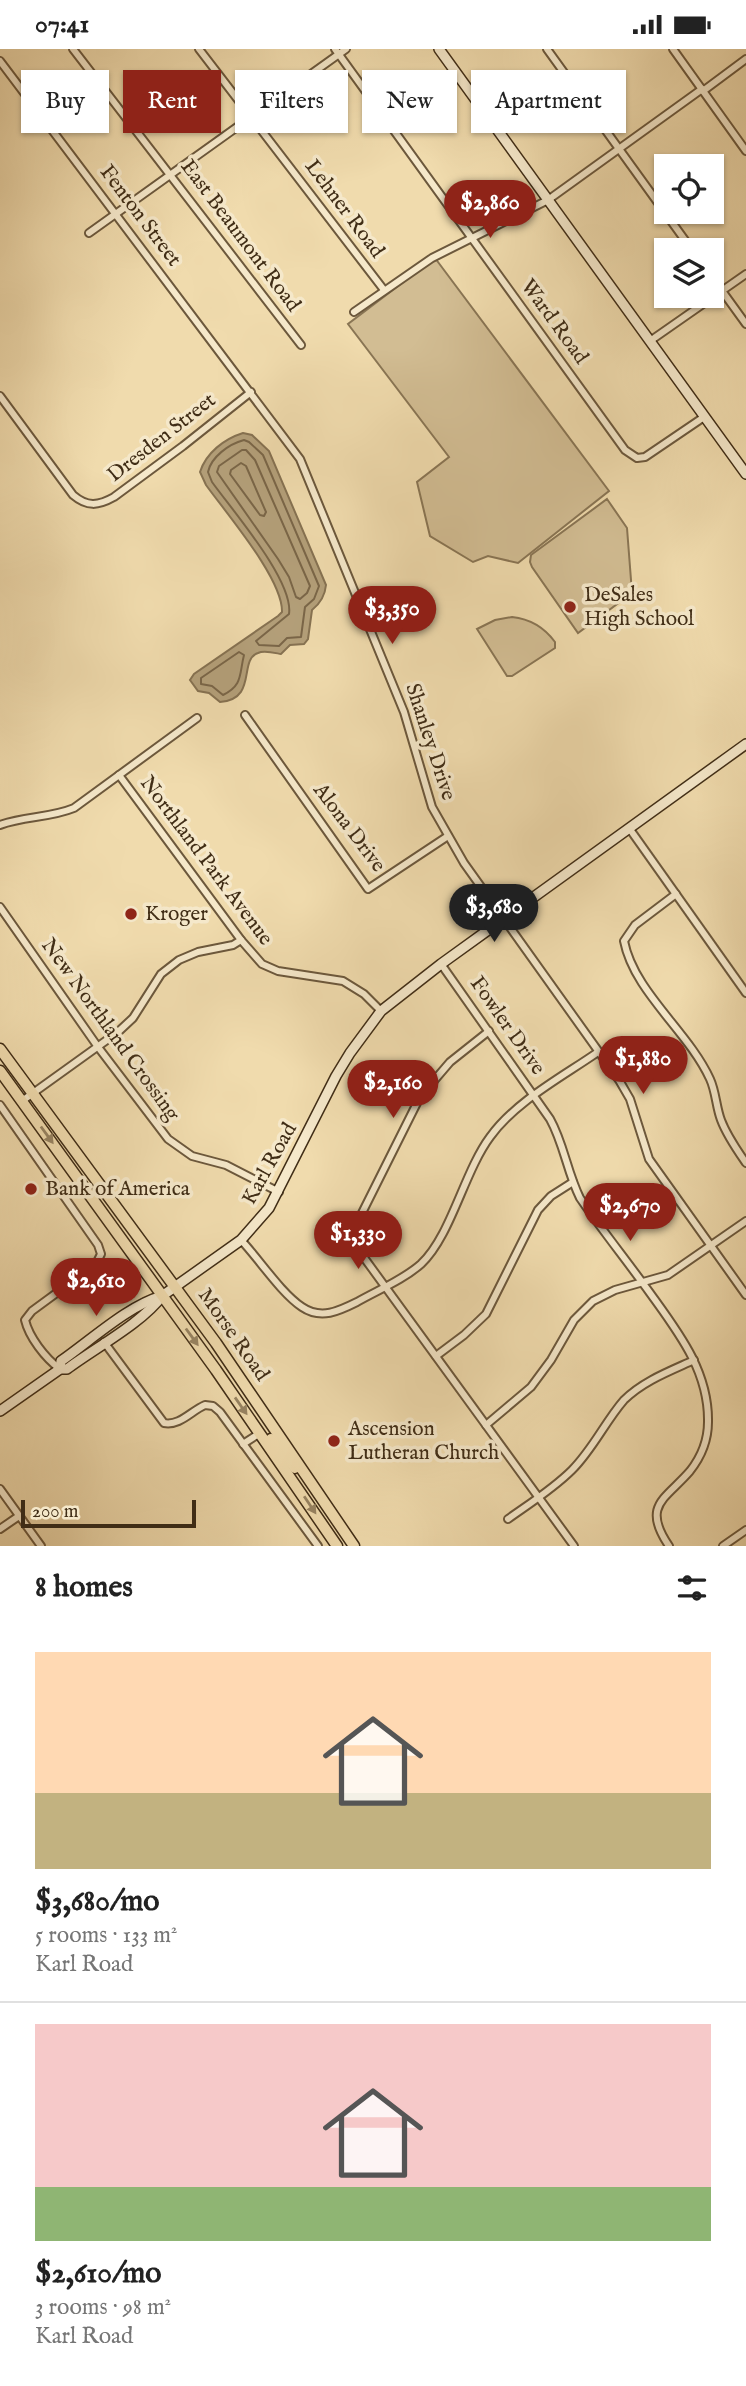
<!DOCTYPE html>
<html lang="en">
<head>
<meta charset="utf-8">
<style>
	body { margin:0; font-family:"IM FELL English",serif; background:#f2f2f2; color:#222; height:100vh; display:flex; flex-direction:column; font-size:26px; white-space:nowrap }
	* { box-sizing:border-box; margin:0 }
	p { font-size:23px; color:#767676 }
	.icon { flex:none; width:38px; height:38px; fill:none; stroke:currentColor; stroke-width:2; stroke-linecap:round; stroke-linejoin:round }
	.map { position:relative; height:1497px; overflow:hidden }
	.side { display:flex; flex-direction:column; background:#fff; flex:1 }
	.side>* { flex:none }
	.guide { position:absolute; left:21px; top:21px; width:705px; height:63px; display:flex; gap:14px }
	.controls { position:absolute; left:654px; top:105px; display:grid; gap:14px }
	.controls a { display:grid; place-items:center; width:70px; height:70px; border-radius:0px; background:#fff; box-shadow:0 2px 5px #0004; font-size:35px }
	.scale { position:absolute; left:21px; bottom:18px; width:175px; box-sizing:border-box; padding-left:7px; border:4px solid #402d16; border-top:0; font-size:19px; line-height:24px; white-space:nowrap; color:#402d16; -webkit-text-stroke:5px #f5e8ca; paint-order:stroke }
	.price { position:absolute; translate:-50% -60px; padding:0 16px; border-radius:24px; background:#8f2418; color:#fff; font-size:23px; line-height:46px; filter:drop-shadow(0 2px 4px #0008) }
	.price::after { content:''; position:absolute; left:50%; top:42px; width:21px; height:16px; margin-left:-10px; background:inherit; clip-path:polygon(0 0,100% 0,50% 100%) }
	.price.on { background:#222; color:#fff }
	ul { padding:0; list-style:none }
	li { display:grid; align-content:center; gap:14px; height:371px; padding:0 35px }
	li+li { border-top:2px solid #e0e0e0 }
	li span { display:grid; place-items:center; height:217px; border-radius:0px; color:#555 }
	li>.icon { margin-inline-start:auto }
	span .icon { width:126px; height:126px; fill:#fffc; stroke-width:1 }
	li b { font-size:30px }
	h2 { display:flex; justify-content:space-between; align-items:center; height:84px; padding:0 35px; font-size:30px }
	.chip { padding:0 24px; border-radius:0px; background:#fff; box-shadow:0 2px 5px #0004; font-size:24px; line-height:63px }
	.chip.on { background:#8f2418; color:#fff }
	.status { display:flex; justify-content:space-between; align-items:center; height:49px; padding:0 35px; background:#fff; direction:ltr }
	.status svg { height:19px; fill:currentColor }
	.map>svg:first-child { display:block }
	.green { fill:#d2bd93; stroke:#897554; stroke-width:2 }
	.water { fill:#b4a07a; stroke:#867252; stroke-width:2 }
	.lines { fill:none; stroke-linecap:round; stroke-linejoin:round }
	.shore { stroke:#7a6648; stroke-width:2 }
	.minor-casing { stroke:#6c583c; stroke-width:10 }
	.secondary-casing { stroke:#402d16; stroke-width:12 }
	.primary-casing { stroke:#402d16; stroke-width:13 }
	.minor { stroke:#f5e8ca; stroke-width:6 }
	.secondary { stroke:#f5e8ca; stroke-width:9 }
	.primary { stroke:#f0dbad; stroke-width:10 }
	.oneway { fill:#988462 }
	.poi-dot { fill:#8f2418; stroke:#f5e8ca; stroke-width:2.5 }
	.labels { text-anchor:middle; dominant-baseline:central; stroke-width:7; stroke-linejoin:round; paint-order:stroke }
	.street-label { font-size:21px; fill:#402d16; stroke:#f5e8ca }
	.poi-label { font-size:21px; fill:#402d16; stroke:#f5e8ca; text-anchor:start }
</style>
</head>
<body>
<div class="status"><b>07:41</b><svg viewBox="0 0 49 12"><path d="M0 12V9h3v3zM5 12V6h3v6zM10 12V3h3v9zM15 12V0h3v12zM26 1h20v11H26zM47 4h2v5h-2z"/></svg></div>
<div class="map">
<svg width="746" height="1497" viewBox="0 0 746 1497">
	<rect width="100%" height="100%" fill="#f0dbad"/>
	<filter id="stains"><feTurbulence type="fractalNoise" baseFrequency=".00286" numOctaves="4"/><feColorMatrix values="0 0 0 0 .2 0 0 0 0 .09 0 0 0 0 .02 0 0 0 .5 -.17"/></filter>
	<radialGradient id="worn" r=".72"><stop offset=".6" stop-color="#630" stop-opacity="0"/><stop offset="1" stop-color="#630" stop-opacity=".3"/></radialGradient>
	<g class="green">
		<polygon points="435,209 609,442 518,514 488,507 473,513 430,487 417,433 449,408 348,275"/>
		<polygon points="607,450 627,479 632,544 578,584 532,518 530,513 531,506"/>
		<path d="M512 568C531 570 544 578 555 593V599L512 627H507L477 580 495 571Z"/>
	</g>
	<path class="water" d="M243 384 252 386 269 402 326 536C325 547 321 554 312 561L308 590 304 595 290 596 281 605C275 604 264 601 258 604 238 611 258 650 220 653L209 644 198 642 190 631 194 625 278 567 282 563C283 530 226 464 206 436L200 423C206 404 224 390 243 384Z"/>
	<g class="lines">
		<g class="shore">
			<path d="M244 391 249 393 263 406 319 537 314 550 305 558 301 588 287 589 279 597 259 596 256 592 289 565C294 532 232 461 212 433L208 423C211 408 229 395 244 391Z"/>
			<polygon points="242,401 246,401 255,411 310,537 307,544 300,550 296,548 289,528 278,510 217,423 219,417"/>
			<polygon points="241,414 246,417 266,463 264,467 260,466 230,425 231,421"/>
			<path d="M239 603 244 606C239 626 243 636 223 646L212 637 201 635V629Z"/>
		</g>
		<defs>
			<g id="minor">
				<polyline points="73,0 301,296"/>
				<polyline points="199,0 384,241"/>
				<polyline points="335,0 625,401 637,409 645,408 704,368"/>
				<polyline points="547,0 692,201"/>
				<polyline points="673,0 746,102"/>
				<polyline points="0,12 300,410 404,663 432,758 464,814 619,1031 630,1050 649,1110 746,1246"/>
				<polyline points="703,42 746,10"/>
				<polyline points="89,184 346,0"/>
				<polyline points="712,228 746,275"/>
				<polyline points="354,263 432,209 548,151 702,40"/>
				<polyline points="650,292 746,225"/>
				<path d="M0 347 73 446C87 458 98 457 114 448L183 397 251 343"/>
				<polyline points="245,666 368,840 448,787"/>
				<polyline points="119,726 241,891 262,915 278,922 343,932 364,945 381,962"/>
				<path d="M0 776C24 767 50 769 74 759L197 669"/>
				<polyline points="629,779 746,944"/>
				<path d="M676 845 635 876 624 892C634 943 688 982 710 1030 716 1043 716 1058 721 1071 727 1087 737 1101 746 1114"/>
				<polyline points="0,858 98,998 168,1090 192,1107 226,1116 279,1143"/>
				<path d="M441 915 550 1070C564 1095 567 1123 580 1149 602 1181 627 1212 650 1244 678 1283 709 1322 708 1373 708 1390 701 1408 690 1422 666 1450 641 1456 669 1497"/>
				<path d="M489 982 450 1013 420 1048 362 1164C355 1181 355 1194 365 1210L574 1497"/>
				<polyline points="22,1052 118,983 133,969 161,925 179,911 198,903 233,896 241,891"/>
				<path d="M0 1056 98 1196 101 1205 96 1215 32 1262 25 1271C29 1288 45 1309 60 1320"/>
				<path d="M241 1191C259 1210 281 1244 302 1258 321 1271 339 1262 357 1253 378 1241 403 1231 421 1215 451 1187 464 1123 490 1088 516 1052 562 1028 598 1003"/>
				<path d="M104 1293 164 1374C180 1377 191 1362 205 1356L213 1357 220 1363 318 1497"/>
				<polyline points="436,1307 464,1286 486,1265 538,1161 551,1147 573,1133"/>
				<polyline points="486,1376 531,1338 551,1311 574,1271 593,1252 615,1241 668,1226 746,1172"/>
				<polyline points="243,1395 260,1384"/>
				<polyline points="0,1440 41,1497"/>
				<path d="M508 1470C529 1455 553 1440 572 1421 593 1400 605 1373 624 1351 643 1332 670 1322 694 1311"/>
				<polyline points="0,1480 19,1467"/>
				<polyline points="723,1497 746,1481"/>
			</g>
			<g id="secondary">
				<polyline points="439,0 746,425"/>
				<path d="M60 1320 61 1312C90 1292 129 1256 162 1247"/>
				<path d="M0 1362 60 1320H67C95 1299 142 1274 162 1247L241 1191 269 1159 336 1027 350 1004 381 962 441 915 746 695"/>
			</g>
			<g id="primary">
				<polyline points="0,1000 216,1294 354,1497"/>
				<polyline points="0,1022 216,1321 337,1497"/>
				<polyline points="271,1390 295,1419"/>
			</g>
		</defs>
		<use href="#minor" class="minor-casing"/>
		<use href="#secondary" class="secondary-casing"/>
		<use href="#primary" class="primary-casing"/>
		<use href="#minor" class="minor"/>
		<use href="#secondary" class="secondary"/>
		<use href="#primary" class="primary"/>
	</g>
	<defs><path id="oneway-solid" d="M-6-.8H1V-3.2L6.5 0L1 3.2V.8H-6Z" transform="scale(1.75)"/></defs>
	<g class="oneway">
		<use href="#oneway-solid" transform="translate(47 1086) rotate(54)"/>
		<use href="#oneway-solid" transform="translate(192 1288) rotate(54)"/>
		<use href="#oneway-solid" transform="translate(241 1357) rotate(55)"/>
		<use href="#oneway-solid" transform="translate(310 1456) rotate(56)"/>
	</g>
	<g class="poi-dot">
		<circle cx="570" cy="558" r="7"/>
		<circle cx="131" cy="865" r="7"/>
		<circle cx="31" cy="1140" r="7"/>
		<circle cx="334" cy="1392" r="7"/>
	</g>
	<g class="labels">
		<g class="street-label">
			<text transform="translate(344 160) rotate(53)">Lehner Road</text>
			<text transform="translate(140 167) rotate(53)">Fenton Street</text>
			<text transform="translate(240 187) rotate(53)">East Beaumont Road</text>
			<text transform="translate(554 273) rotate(54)">Ward Road</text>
			<text transform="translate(162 389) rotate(-38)">Dresden Street</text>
			<text transform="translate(430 693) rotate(72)">Shanley Drive</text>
			<text transform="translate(349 779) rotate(53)">Alona Drive</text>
			<text transform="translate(206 812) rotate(53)">Northland Park Avenue</text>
			<text transform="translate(507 977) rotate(55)">Fowler Drive</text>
			<text transform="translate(110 981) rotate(54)">New Northland Crossing</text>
			<text transform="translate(270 1115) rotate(-61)">Karl Road</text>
			<text transform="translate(233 1286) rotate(55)">Morse Road</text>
		</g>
		<g class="poi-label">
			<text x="584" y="546">DeSales<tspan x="584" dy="24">High School</tspan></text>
			<text x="145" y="865">Kroger</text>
			<text x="45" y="1140">Bank of America</text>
			<text x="348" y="1380">Ascension<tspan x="348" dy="24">Lutheran Church</tspan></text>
		</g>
	</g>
	<rect width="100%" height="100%" filter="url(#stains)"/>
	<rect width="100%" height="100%" fill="url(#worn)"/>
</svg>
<div class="controls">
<a><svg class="icon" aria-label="locate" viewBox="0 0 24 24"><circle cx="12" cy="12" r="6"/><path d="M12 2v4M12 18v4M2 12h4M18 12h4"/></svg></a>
<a><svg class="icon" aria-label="layers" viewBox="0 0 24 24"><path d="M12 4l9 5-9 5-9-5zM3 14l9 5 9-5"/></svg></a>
</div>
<div class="scale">200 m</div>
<b class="price" style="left:490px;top:191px">$2,860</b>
<b class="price" style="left:392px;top:597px">$3,350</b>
<b class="price on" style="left:494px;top:895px">$3,680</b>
<b class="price" style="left:643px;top:1047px">$1,880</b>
<b class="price" style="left:393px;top:1071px">$2,160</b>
<b class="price" style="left:630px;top:1194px">$2,670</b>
<b class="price" style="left:358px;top:1222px">$1,330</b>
<b class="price" style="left:96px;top:1269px">$2,610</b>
<div class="guide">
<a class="chip">Buy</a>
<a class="chip on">Rent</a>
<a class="chip">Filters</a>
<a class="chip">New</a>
<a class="chip">Apartment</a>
</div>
</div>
<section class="side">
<h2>8 homes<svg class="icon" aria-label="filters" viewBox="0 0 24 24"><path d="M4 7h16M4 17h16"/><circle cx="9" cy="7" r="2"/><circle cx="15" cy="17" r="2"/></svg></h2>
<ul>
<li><span style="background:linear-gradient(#ffd9b3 65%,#c2b280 0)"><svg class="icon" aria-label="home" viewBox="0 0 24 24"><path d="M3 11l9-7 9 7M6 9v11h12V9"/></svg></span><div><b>$3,680/mo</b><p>5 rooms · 133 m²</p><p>Karl Road</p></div></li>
<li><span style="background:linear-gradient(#f6c9c9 75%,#8fb573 0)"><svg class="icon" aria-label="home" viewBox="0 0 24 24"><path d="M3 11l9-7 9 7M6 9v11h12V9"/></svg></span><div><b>$2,610/mo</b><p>3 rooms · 98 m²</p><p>Karl Road</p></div></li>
</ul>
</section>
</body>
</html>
